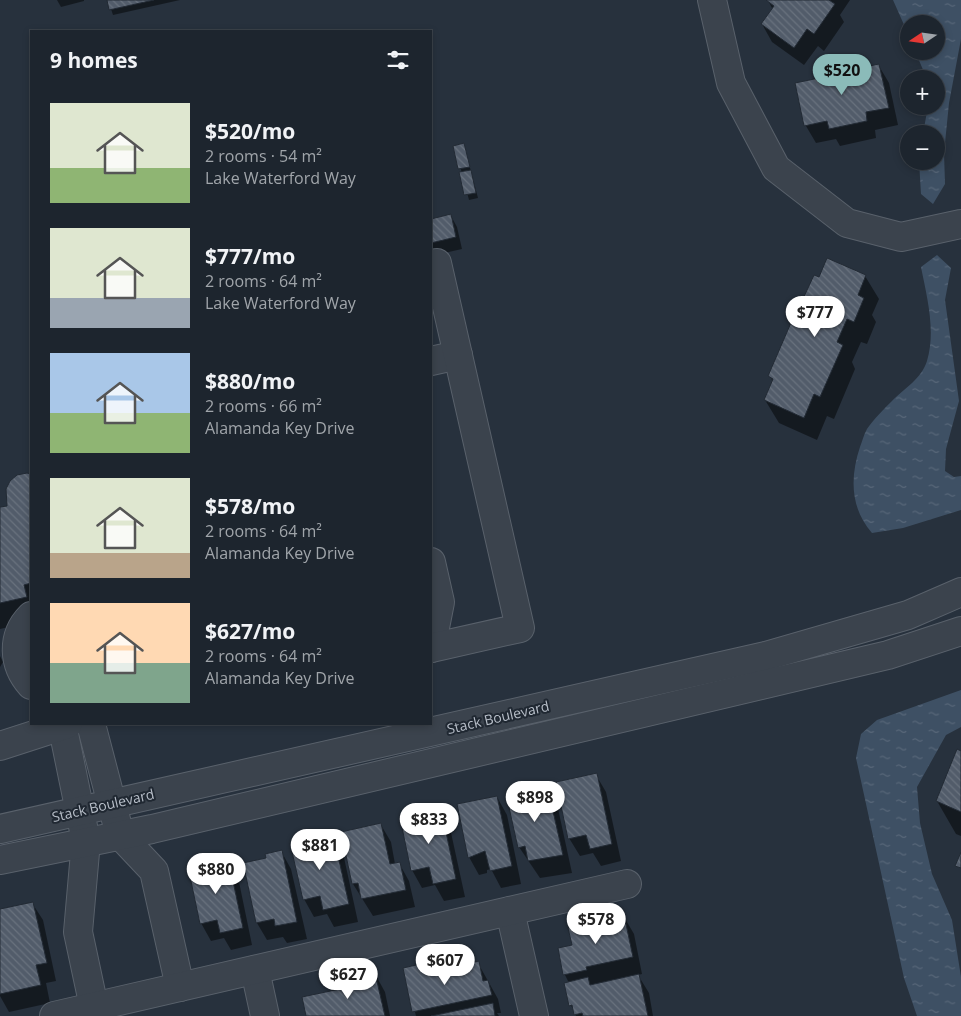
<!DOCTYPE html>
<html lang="en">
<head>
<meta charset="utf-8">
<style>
	body { margin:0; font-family:"Open Sans",sans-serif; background:#252d36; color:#f1f3f6; height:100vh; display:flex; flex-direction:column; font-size:19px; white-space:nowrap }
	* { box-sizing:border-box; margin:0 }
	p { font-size:16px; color:#a0a5aa }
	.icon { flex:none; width:28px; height:28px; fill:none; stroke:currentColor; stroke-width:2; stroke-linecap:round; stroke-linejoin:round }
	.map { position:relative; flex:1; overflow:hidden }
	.side { position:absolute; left:30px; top:30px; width:402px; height:695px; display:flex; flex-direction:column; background:#1d252e; border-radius:0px; box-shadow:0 2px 8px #0003,0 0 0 1px #3b424a }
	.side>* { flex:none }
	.needle { width:32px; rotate:257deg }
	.controls { position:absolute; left:900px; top:15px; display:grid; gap:10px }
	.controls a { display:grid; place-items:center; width:45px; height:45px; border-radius:50%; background:#1d252e; box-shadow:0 2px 8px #0003,0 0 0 1px #3b424a; font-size:25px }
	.price { position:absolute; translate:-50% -42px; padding:0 11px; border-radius:18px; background:#fff; color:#222; font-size:16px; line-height:32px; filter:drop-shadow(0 1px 2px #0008) }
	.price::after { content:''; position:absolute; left:50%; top:30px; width:15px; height:11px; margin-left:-8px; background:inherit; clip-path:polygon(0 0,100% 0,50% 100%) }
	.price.on { background:#8bbbb9; color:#111 }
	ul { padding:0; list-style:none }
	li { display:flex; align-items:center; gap:15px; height:125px; padding:0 20px }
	li span { display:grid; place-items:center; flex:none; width:140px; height:100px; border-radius:0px; color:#555 }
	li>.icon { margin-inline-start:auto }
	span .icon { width:60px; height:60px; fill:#fffc; stroke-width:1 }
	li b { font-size:21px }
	h2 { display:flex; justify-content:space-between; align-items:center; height:60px; padding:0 20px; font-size:21px }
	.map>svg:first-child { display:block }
	.water { fill:url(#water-ripples) }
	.shadow { fill:#0007 }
	.building { fill:url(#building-back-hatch); stroke:#222a34 }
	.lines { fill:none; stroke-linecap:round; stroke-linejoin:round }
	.minor-casing { stroke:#59616b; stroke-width:30 }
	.minor { stroke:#3b434d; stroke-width:28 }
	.labels { text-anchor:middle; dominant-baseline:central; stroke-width:4; stroke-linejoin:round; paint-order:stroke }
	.street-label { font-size:14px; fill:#b7bec8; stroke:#202832 }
</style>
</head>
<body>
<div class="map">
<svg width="961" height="1016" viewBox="0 0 961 1016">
	<defs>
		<pattern id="water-ripples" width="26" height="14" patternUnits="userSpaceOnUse" patternTransform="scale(1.25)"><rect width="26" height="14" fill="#3e5064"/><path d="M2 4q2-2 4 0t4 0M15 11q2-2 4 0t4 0" fill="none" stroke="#586779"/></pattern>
		<pattern id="building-back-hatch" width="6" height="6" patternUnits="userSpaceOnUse" patternTransform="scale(1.25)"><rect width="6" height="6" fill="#525c6a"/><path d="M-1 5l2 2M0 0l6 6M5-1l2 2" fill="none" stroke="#69727e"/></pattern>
	</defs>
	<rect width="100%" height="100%" fill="#27313d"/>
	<g class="water">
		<polygon points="893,0 961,0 961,39 949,103 944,153 945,184 933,204 921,194 919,161 936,161 936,134 923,134 928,106 936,106 936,79 927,79 915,51 936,51 936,24 909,24 909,36"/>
		<path d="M937 255 951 268 945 300 959 401 946 449 945 471 954 477 961 476V510L903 528 872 533C850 508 850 477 860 447 862 442 864 434 867 429 874 419 884 409 892 401 904 389 922 378 927 361 936 331 927 297 921 267Z"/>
		<polygon points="961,690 961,727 946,735 917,787 920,823 932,874 952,920 961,977 961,1016 917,1016 904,978 856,758 861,734 877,720"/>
	</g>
	<g class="shadow">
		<polygon points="57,0 84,0 84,1 61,7"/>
		<polygon points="108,0 180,0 113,15"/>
		<polygon points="768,0 850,0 840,15 844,22 824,51 818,46 804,65 772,42 762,24 773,10"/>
		<polygon points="854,65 857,70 879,66 889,83 898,125 875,130 876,138 840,146 836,139 816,143 806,126 796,84 820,79"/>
		<polygon points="464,145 478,198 469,200 455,147"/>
		<polygon points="451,216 457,227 462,249 431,256 431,220"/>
		<polygon points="865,276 879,299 872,315 876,322 867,344 861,342 852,362 855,369 834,419 827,416 817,440 779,423 765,400 773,382 770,376 799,322 806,306 804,301 820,279"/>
		<polygon points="27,474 31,476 31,622 0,629 0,509 9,507"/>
		<polygon points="0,656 3,662 0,667"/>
		<polygon points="961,752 961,836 956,834 937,801"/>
		<polygon points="596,775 606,792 621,861 601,866 593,853 580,856 569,838"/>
		<polygon points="547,786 557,804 572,873 540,878 519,847"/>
		<polygon points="497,797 507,815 521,884 501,888 491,869 487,870 487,873 479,875 469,857"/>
		<polygon points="440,811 450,828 465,897 444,901 435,885 422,888 412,870"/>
		<polygon points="381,825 391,842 395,864 399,863 409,881 415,907 373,916 353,884"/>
		<polygon points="333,835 343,853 358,922 334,927 327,914 314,917 304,899"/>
		<polygon points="281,851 291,869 307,939 287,943 283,937 267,940 257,923 268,859"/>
		<polygon points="227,859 238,877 252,945 231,950 224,938 211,941 201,923"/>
		<polygon points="32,903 43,920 56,981 46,983 50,1003 9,1012 0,996 0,910"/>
		<polygon points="624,917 634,934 642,974 638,975 649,993 653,1016 576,1016 571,1005 569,983 565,975 573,946"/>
		<polygon points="478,963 498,999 501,1013 497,1013 499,1016 416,1016 404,969 424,965 429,974"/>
		<polygon points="375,974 385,992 390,1016 307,1016"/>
	</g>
	<g class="building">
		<polygon points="107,0 154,0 109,10"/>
		<polygon points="766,0 829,0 835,4 814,34 807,29 794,48 761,24 774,6"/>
		<polygon points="854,64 855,69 879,64 889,108 866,112 867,121 829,129 827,121 804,126 795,83 819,78 817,71"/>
		<polygon points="464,143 470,167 458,169 453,146"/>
		<polygon points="471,170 476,193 464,195 459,172"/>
		<polygon points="451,214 456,237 431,243 431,219"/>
		<polygon points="827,258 866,275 858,295 864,298 854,322 847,319 837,342 843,345 820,397 814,394 804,418 764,400 773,379 768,376 793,318 799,321 806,303 802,301 814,275 819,277"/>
		<polygon points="27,473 31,474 31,583 24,585 27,597 0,603 0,507 7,506 6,489 10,481 17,475"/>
		<polygon points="957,749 961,751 961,812 936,801"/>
		<polygon points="597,773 612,844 590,849 586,835 568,839 556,782"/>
		<polygon points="547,785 563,855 528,861 525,846 518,848 506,794"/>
		<polygon points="497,796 512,866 490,871 485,851 468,858 457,804"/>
		<polygon points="441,809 456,879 433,884 429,867 411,871 400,818"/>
		<polygon points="381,823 390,864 400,862 406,890 361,899 358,883 352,884 341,832"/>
		<polygon points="333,834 349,904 323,910 320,896 303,900 290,843"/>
		<polygon points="282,850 297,922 275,926 274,919 256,923 243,863 266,858 265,854"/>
		<polygon points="961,852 961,868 955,866"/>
		<polygon points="228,858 243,928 220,933 217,920 200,924 188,867"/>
		<polygon points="33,902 47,963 36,965 41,985 0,994 0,909"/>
		<polygon points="624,915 633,957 586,967 587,970 563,975 558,948 572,945 568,928"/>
		<polygon points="479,961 483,981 488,980 492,995 412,1012 403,968 425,963 427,973"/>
		<polygon points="375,973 385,1016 306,1016 302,997 354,986 352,978"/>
		<polygon points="639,974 648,1016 583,1016 582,1013 574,1015 572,1005 569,1006 564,983 588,977 590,985"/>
		<polygon points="493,1003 495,1016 431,1016"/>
	</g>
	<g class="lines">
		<defs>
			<g id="minor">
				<polyline points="712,0 731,83 776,168 847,223 901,237 961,224"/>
				<polyline points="431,361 458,355"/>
				<polyline points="431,562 440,602 431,648"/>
				<path d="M31 616C11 636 13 665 31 685"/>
				<polyline points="431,648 520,628 437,263"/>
				<polyline points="62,724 86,841 78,932 94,1007"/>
				<polyline points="91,724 120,835 154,871 180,987"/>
				<polyline points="0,746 68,724"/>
				<polyline points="0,829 766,656 908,615 961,592"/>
				<polyline points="0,860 152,829 888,655 961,631"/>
				<polyline points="510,911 534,1016"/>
				<polyline points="255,970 265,1016"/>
				<polyline points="54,1016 627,884"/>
			</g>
		</defs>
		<use href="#minor" class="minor-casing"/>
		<use href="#minor" class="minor"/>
	</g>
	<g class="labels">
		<g class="street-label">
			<text transform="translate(498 717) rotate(-13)">Stack Boulevard</text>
			<text transform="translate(103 805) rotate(-13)">Stack Boulevard</text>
		</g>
	</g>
</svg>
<div class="controls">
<a><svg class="needle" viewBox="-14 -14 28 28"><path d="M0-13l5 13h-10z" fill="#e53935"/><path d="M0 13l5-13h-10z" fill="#a0a5aa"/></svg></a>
<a>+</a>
<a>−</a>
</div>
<b class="price on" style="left:842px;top:96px">$520</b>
<b class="price" style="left:815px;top:338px">$777</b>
<b class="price" style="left:535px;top:823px">$898</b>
<b class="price" style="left:429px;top:845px">$833</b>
<b class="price" style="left:320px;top:871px">$881</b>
<b class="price" style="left:216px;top:895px">$880</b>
<b class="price" style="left:596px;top:945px">$578</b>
<b class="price" style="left:445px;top:986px">$607</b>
<b class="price" style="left:348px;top:1000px">$627</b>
<section class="side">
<h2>9 homes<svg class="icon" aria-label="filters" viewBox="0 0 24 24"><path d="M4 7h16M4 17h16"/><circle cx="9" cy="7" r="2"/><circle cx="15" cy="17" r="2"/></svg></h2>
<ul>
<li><span style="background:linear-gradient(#dfe7d0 65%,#8fb573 0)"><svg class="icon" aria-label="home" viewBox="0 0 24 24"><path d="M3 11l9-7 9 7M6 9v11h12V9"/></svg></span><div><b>$520/mo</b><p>2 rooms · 54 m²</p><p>Lake Waterford Way</p></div></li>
<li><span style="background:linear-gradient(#dfe7d0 70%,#9aa5b1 0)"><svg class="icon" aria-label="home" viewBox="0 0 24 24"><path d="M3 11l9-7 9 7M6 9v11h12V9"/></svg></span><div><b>$777/mo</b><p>2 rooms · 64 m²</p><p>Lake Waterford Way</p></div></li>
<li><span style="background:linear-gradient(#a9c7e8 60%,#8fb573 0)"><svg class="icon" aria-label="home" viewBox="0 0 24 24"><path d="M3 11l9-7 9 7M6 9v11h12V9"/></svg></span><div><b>$880/mo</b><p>2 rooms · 66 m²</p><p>Alamanda Key Drive</p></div></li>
<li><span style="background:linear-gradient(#dfe7d0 75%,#b9a48a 0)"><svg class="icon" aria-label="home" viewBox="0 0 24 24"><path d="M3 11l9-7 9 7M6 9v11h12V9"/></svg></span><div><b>$578/mo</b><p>2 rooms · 64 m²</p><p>Alamanda Key Drive</p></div></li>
<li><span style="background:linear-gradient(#ffd9b3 60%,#7fa58c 0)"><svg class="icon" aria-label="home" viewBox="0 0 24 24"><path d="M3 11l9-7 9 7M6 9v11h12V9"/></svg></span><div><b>$627/mo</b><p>2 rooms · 64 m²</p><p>Alamanda Key Drive</p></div></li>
</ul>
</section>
</div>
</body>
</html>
